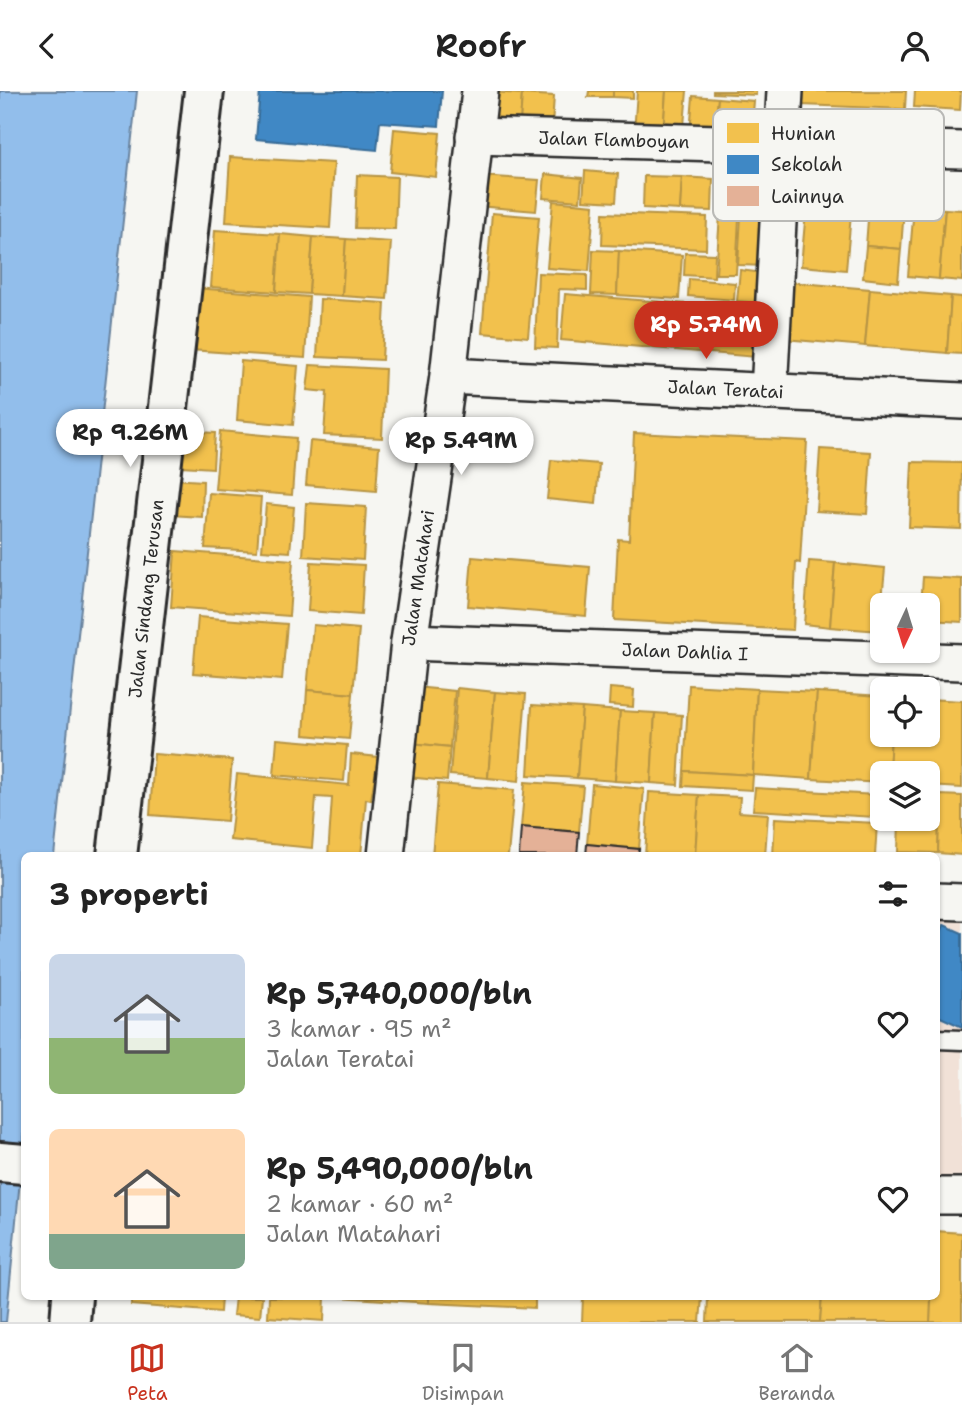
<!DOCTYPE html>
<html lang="id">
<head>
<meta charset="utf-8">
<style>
	body { margin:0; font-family:"Shantell Sans",sans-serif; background:#f6f6f6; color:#222; height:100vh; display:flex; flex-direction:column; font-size:26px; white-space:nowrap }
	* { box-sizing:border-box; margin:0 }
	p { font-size:23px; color:#767676 }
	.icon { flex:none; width:38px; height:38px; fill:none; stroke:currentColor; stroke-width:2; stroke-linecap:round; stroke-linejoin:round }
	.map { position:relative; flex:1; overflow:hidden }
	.sheet { position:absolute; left:21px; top:761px; width:919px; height:448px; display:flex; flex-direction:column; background:#fff; border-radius:10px; box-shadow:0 2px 5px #0004 }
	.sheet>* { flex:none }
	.needle { width:46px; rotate:184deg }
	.tools { position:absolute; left:870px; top:502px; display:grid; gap:14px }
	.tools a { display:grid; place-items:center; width:70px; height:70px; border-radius:10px; background:#fff; box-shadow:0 2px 5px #0004; font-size:35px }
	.price { position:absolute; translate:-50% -60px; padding:0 16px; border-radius:24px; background:#fff; color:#222; font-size:23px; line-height:46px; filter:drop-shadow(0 2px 4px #0008) }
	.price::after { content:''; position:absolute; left:50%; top:42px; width:21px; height:16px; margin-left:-10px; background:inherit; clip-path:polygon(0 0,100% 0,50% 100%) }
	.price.current { background:#c8321e; color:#fff }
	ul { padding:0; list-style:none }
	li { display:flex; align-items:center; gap:21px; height:175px; padding:0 28px }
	li span { display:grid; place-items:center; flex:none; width:196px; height:140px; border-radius:10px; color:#555 }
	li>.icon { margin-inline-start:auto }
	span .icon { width:84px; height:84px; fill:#fffc; stroke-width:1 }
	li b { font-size:30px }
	h2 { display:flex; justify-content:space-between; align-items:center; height:84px; padding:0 28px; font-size:30px }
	header { display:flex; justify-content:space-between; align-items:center; height:91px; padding:0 28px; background:#fff; font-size:32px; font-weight:600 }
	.tabs { display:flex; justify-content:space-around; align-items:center; height:98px; border-top:2px solid #e0e0e0; background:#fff; font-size:19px; color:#767676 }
	.tabs a { display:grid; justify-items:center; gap:4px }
	.tabs .current { color:#c8321e }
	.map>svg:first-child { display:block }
	.built { fill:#f1e1d7 }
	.water { fill:#92beeb; stroke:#69839e; stroke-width:2 }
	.homes { fill:#f2c14e; stroke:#b69444; stroke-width:2 }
	.schools { fill:#3f88c5; stroke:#396c97; stroke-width:2 }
	.building { fill:#e4b197; stroke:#2b2b2b; stroke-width:2 }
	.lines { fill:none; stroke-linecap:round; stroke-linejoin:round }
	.service-casing { stroke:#2b2b2b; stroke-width:23 }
	.minor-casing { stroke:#2b2b2b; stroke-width:40 }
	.tertiary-casing { stroke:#2b2b2b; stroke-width:44 }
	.service { stroke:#f6f6f2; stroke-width:18 }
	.minor { stroke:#f6f6f2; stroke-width:35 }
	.tertiary { stroke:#f6f6f2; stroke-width:38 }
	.labels { text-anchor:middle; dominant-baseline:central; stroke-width:7; stroke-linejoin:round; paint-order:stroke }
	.street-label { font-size:18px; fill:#2b2b2b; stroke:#f6f6f2 }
	.key { fill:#f6f6f2; stroke:#b9b9b6; stroke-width:2 }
	.key-label { font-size:19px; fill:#2b2b2b }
</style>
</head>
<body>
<header><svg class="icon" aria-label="back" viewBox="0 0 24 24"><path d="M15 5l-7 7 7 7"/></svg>Roofr<svg class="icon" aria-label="person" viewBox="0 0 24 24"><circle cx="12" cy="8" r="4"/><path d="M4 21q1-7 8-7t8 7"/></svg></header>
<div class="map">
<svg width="962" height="1231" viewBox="0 0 962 1231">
	<rect width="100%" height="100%" fill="#f6f6f2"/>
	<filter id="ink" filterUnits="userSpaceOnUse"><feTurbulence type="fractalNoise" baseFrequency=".0143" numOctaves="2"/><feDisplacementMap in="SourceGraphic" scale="14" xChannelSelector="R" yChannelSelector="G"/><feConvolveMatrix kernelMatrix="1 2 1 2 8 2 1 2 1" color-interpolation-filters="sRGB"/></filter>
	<g filter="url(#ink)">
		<polygon class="built" points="936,825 962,826 962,1102 936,1101"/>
		<polygon class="water" points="0,0 137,0 54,765 24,765 24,1049 6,1231 0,1231"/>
		<g class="homes">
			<polygon points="589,0 613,0 613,6 588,6"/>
			<polygon points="613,0 633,0 633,7 613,6"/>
			<polygon points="637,0 666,0 663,44 634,42"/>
			<polygon points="666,0 687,0 683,46 663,44"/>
			<polygon points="713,0 756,0 756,4 713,2"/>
			<polygon points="802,0 906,0 905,18 801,14"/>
			<polygon points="915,0 961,0 960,19 914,16"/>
			<polygon points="491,1 522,3 520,33 489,31"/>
			<polygon points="522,3 554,5 552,35 520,33"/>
			<polygon points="693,5 718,7 715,44 690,42"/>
			<polygon points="718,7 754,10 751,47 715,44"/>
			<polygon points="394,38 440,42 436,86 390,81"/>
			<polygon points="230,66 334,72 330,137 226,131"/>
			<polygon points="585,80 618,83 616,111 583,109"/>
			<polygon points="545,83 582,87 580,110 543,107"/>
			<polygon points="357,84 397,86 395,138 355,137"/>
			<polygon points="479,85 539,89 536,120 477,115"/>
			<polygon points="644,85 682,86 680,119 643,117"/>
			<polygon points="682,86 713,88 712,120 680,119"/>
			<polygon points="809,86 854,90 846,179 801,175"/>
			<polygon points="870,101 905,104 901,158 866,155"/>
			<polygon points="721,108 740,109 736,183 716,183"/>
			<polygon points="742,108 769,110 766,175 738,174"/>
			<polygon points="553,110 594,114 589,180 547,177"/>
			<polygon points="914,116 945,118 939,188 908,185"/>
			<polygon points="945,118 962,119 962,190 939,188"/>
			<polygon points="492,122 539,126 528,246 482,242"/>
			<polygon points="603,122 707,126 706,158 602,154"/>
			<polygon points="215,139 280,143 276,201 211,196"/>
			<polygon points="280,143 313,146 309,203 276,201"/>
			<polygon points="313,146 346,148 342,205 309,203"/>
			<polygon points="346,148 391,151 387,208 342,205"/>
			<polygon points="866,155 901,158 898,191 863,187"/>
			<polygon points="593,159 619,160 617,204 591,203"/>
			<polygon points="619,160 682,164 679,208 617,204"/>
			<polygon points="685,162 715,163 714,186 684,184"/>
			<polygon points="740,179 764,182 761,212 737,210"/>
			<polygon points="538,182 587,184 587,199 559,198 557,257 535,256"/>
			<polygon points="689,188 735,192 734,209 688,205"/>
			<polygon points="789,191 870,198 865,255 784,248"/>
			<polygon points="195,197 309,206 305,267 190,259"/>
			<polygon points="870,198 951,205 947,262 865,255"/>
			<polygon points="565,203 760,219 756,266 561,249"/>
			<polygon points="951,205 962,206 962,263 947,262"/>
			<polygon points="320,208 385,212 382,269 317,266"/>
			<polygon points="241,270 298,275 293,334 237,329"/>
			<polygon points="310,274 385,278 382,347 324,344 327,301 307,299"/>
			<polygon points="183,340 215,342 213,377 181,375"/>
			<polygon points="220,340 296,347 292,404 215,398"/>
			<polygon points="634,342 807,350 800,472 796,471 793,539 614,529 618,448 629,449"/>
			<polygon points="310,350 379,356 376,400 306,394"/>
			<polygon points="820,358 871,361 867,423 816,420"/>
			<polygon points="551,369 599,373 596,413 547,408"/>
			<polygon points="912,371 962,372 961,438 909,436"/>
			<polygon points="171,388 203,390 202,426 170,424"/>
			<polygon points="209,402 261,406 257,460 205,457"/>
			<polygon points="306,412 366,416 363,469 303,465"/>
			<polygon points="266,413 294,416 290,461 262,459"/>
			<polygon points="175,460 293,469 289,525 171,516"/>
			<polygon points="472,466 590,476 586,525 468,515"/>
			<polygon points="809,470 835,472 830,536 804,533"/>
			<polygon points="311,471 364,474 361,524 308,520"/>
			<polygon points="835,472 885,477 879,540 830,536"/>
			<polygon points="923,486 962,488 962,531 928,529 928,514 921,514"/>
			<polygon points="198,526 287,533 282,589 193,582"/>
			<polygon points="313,534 359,538 353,603 307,599"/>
			<polygon points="689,594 757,598 753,684 684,680"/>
			<polygon points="415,596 455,600 450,656 410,652"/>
			<polygon points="457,597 495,601 488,687 450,684"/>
			<polygon points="610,597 634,599 633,616 609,614"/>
			<polygon points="757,598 817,601 811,688 753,684"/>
			<polygon points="307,599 353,603 349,648 304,644"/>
			<polygon points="495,601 526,603 519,690 488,687"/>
			<polygon points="817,601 882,605 882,644 891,644 889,682 882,682 882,692 811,688"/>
			<polygon points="928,608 962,610 962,697 928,695 928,682 889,682 891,644 928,644"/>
			<polygon points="532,614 582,617 577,687 528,684"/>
			<polygon points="582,617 620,620 615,690 577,687"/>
			<polygon points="620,620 655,622 651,692 615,690"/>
			<polygon points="655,622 682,624 678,694 651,692"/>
			<polygon points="277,648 347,654 344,690 274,684"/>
			<polygon points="410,652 450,656 447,690 407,686"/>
			<polygon points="154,663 232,669 227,730 150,724"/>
			<polygon points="351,663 378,666 371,709 366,708 361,765 328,765 332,707 316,706 312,757 230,749 237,683 349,694"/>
			<polygon points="684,680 753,684 752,699 683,695"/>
			<polygon points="525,691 583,695 579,741 521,736"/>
			<polygon points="438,693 514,699 508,765 432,765"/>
			<polygon points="592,693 644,698 639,758 587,753"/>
			<polygon points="755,697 876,704 875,726 753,719"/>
			<polygon points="649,701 699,704 695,765 645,765"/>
			<polygon points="699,704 740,706 739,721 768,723 765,765 695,765"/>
			<polygon points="928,704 940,704 938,762 898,761 899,728 928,728"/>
			<polygon points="940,704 962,705 962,764 938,762"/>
			<polygon points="775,727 877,732 875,765 773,765"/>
			<polygon points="936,1140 962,1142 962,1231 930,1231 931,1206 936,1206"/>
			<polygon points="131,1206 221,1206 220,1221 131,1214"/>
			<polygon points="235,1206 262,1206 260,1226 233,1224"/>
			<polygon points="269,1206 325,1206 324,1230 268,1226"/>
			<polygon points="338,1206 429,1206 429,1212"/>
			<polygon points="429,1206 535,1206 535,1217 429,1212"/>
			<polygon points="583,1206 702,1206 700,1231 582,1231"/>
			<polygon points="708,1206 822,1206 820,1231 707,1231"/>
			<polygon points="822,1206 931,1206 930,1231 820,1231"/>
		</g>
		<g class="schools">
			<polygon points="260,0 442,0 439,35 380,31 377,59 256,48"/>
			<polygon points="944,834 962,842 962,936 936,924 936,853"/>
		</g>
		<g class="building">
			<polygon points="521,736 579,741 577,765 519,765"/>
			<polygon points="587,753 639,758 638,765 586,765"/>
		</g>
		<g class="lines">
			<defs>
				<polyline id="service" points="936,948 962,949"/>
				<g id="minor">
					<path id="s1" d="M474 45 962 59"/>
					<path id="s2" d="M448 285 962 310"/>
					<polyline points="769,301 785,0"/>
					<path id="s3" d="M409 551 962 571"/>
					<path id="s4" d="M386 765 409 551 448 285 480 0"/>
					<polyline points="936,810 962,811"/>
					<polyline points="936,1105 962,1105"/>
				</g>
				<g id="tertiary">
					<path id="s5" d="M117 765 204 0"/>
					<polyline points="0,1071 24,1073"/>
					<polyline points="70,1231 72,1206"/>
				</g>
			</defs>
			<use href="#service" class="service-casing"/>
			<use href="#minor" class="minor-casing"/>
			<use href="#tertiary" class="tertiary-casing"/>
			<use href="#service" class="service"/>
			<use href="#minor" class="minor"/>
			<use href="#tertiary" class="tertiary"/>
		</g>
	</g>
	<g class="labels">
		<g class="street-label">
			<text stroke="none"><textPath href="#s1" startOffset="140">Jalan Flamboyan</textPath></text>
			<text stroke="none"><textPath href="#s2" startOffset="278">Jalan Teratai</textPath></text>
			<text stroke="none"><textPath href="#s4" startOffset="280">Jalan Matahari</textPath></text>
			<text stroke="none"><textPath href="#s5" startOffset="259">Jalan Sindang Terusan</textPath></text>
			<text stroke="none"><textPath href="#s3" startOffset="276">Jalan Dahlia I</textPath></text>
		</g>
	</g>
	<rect x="713" y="18" width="231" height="112" rx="10" class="key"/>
	<rect x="727" y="32" width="32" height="20" fill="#f2c14e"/>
	<rect x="727" y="64" width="32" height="19" fill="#3f88c5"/>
	<rect x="727" y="95" width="32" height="20" fill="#e4b197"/>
	<g class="key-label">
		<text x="771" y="49">Hunian</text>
		<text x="771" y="80">Sekolah</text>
		<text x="771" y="112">Lainnya</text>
	</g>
</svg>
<div class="tools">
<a><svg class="needle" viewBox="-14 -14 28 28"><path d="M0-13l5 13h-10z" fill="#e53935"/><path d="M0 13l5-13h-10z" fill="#767676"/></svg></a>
<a><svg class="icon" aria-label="locate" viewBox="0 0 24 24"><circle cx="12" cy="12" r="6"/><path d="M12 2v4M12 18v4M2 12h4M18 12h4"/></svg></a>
<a><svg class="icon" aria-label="layers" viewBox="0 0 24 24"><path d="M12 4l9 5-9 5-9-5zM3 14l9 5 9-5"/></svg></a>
</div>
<b class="price current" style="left:706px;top:270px">Rp 5.74M</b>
<b class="price" style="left:130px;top:378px">Rp 9.26M</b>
<b class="price" style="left:461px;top:386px">Rp 5.49M</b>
<section class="sheet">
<h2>3 properti<svg class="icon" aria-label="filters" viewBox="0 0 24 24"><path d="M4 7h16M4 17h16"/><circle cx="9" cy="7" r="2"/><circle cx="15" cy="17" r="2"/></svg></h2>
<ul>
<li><span style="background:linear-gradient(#c9d6e8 60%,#8fb573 0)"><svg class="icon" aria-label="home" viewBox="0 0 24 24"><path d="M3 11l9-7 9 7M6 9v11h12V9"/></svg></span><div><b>Rp 5,740,000/bln</b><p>3 kamar · 95 m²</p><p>Jalan Teratai</p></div><svg class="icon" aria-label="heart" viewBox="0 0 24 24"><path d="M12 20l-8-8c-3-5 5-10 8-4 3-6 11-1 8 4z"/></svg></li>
<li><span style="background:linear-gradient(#ffd9b3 75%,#7fa58c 0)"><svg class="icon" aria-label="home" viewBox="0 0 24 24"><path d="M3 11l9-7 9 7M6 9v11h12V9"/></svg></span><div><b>Rp 5,490,000/bln</b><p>2 kamar · 60 m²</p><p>Jalan Matahari</p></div><svg class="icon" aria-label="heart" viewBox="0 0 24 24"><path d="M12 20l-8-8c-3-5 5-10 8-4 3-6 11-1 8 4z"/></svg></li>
</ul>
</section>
</div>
<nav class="tabs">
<a class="current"><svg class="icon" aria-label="map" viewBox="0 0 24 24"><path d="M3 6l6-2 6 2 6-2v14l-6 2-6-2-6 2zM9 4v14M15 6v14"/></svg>Peta</a>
<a><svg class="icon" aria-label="saved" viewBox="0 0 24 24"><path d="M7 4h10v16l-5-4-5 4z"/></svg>Disimpan</a>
<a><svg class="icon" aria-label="home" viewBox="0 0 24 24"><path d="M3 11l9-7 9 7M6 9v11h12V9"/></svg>Beranda</a>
</nav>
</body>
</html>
